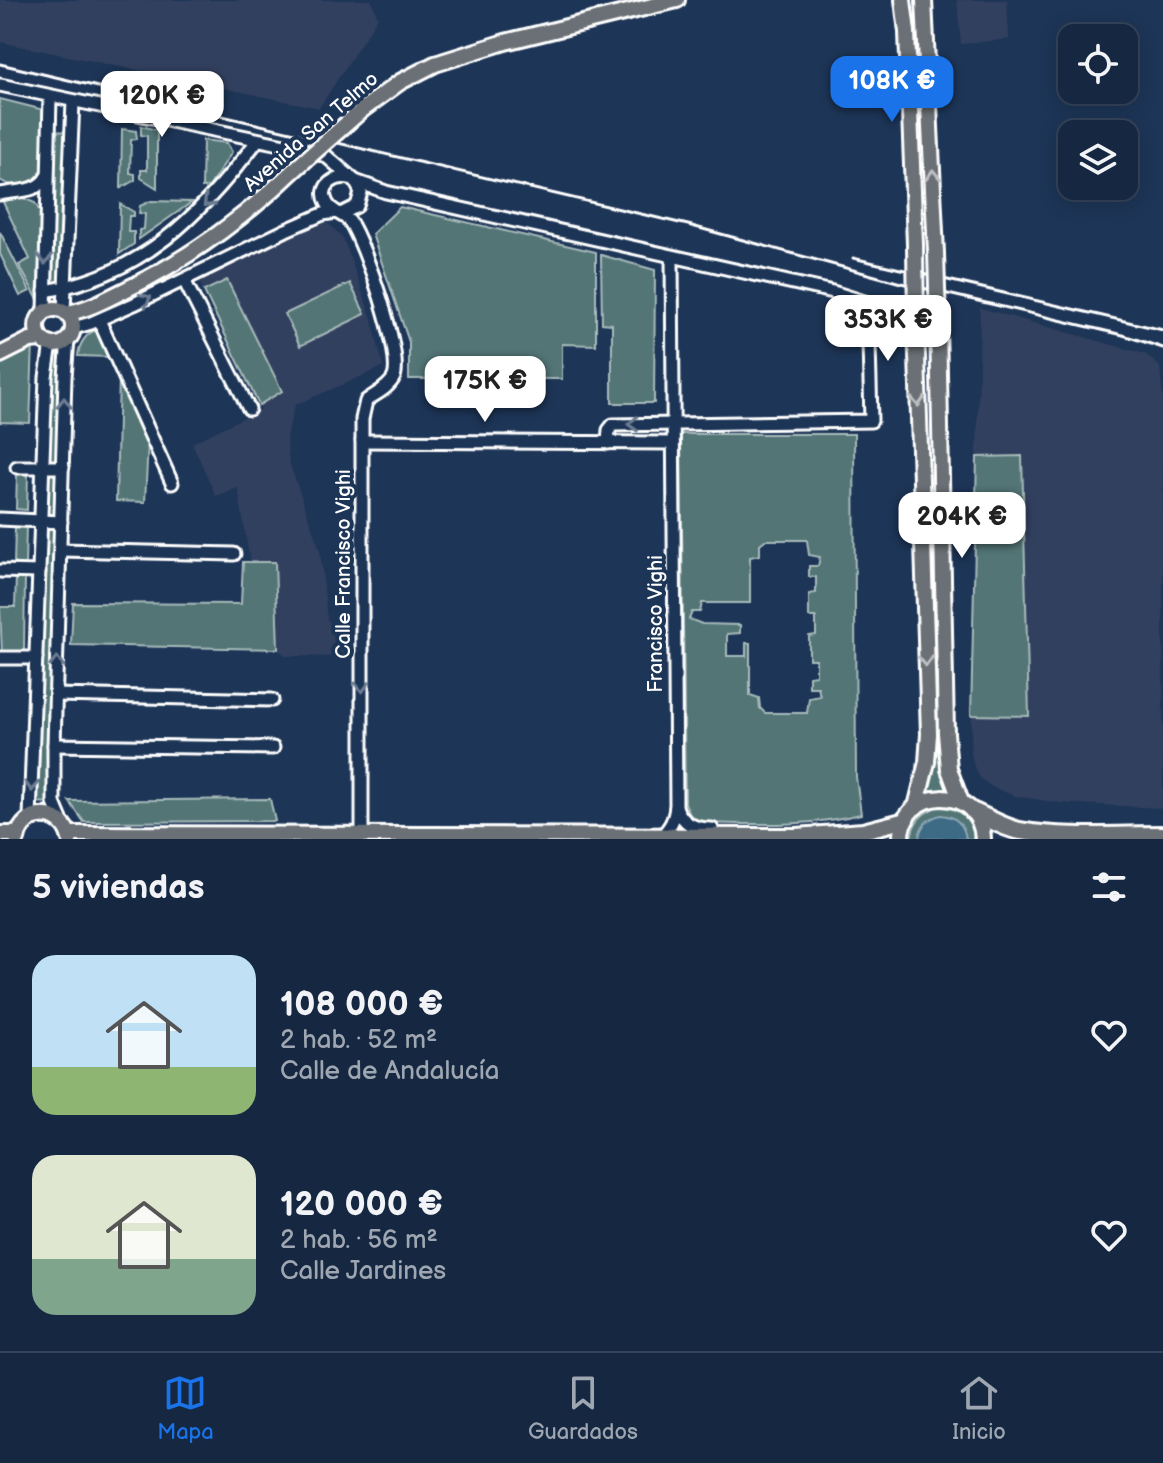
<!DOCTYPE html>
<html lang="es">
<head>
<meta charset="utf-8">
<style>
	body { margin:0; font-family:"Balsamiq Sans",sans-serif; background:#1f3048; color:#f1f3f6; height:100vh; display:flex; flex-direction:column; font-size:30px; white-space:nowrap }
	* { box-sizing:border-box; margin:0 }
	p { font-size:26px; color:#9ea6b1 }
	.icon { flex:none; width:44px; height:44px; fill:none; stroke:currentColor; stroke-width:2; stroke-linecap:round; stroke-linejoin:round }
	.map { position:relative; height:839px; overflow:hidden }
	.drawer { display:flex; flex-direction:column; background:#162841; flex:1 }
	.drawer>* { flex:none }
	.fabs { position:absolute; left:1058px; top:24px; display:grid; gap:16px }
	.fabs a { display:grid; place-items:center; width:80px; height:80px; border-radius:16px; background:#162841; box-shadow:0 4px 20px #0003,0 0 0 2px #35445a; font-size:40px }
	.price { position:absolute; translate:-50% -68px; padding:0 18px; border-radius:16px; background:#fff; color:#222; font-size:26px; line-height:52px; filter:drop-shadow(0 2px 4px #0008) }
	.price::after { content:''; position:absolute; left:50%; top:48px; width:24px; height:18px; margin-left:-12px; background:inherit; clip-path:polygon(0 0,100% 0,50% 100%) }
	.price.current { background:#1a73e8; color:#fff }
	ul { padding:0; list-style:none }
	li { display:flex; align-items:center; gap:24px; height:200px; padding:0 32px }
	li span { display:grid; place-items:center; flex:none; width:224px; height:160px; border-radius:24px; color:#555 }
	li>.icon { margin-inline-start:auto }
	span .icon { width:96px; height:96px; fill:#fffc; stroke-width:1 }
	li b { font-size:34px }
	h2 { display:flex; justify-content:space-between; align-items:center; height:96px; padding:0 32px; font-size:34px }
	.dock { display:flex; justify-content:space-around; align-items:center; height:112px; border-top:2px solid #35445a; background:#162841; font-size:22px; color:#9ea6b1 }
	.dock a { display:grid; justify-items:center; gap:4px }
	.dock .current { color:#1a73e8 }
	.map>svg:first-child { display:block }
	.built { fill:#32415f }
	.green { fill:#527576; stroke:#a8baba; stroke-width:2; fill-rule:evenodd }
	.water { fill:#3e6a84; stroke:#8ba6b5; stroke-width:2 }
	.lines { fill:none; stroke-linecap:round; stroke-linejoin:round }
	.minor-casing { stroke:#fff; stroke-width:17 }
	.major-casing { stroke:#fff; stroke-width:20 }
	.highway-casing { stroke:#fff; stroke-width:22 }
	.minor { stroke:#1d3557; stroke-width:11 }
	.major { stroke:#6b6f75; stroke-width:14 }
	.highway { stroke:#6b6f75; stroke-width:16 }
	.rail { stroke:#fff; stroke-width:3 }
	.major-bridge-casing { stroke:#fff; stroke-width:20; stroke-linecap:butt }
	.major-bridge { stroke:#6b6f75; stroke-width:14 }
	.oneway { stroke:#bcbec1 }
	.oneway2 { stroke:#6c7c92 }
	.labels { text-anchor:middle; dominant-baseline:central; stroke-width:8; stroke-linejoin:round; paint-order:stroke }
	.street-label { font-size:20px; fill:#fff; stroke:#1d3557 }
</style>
</head>
<body>
<div class="map">
<svg width="1163" height="839" viewBox="0 0 1163 839">
	<rect width="100%" height="100%" fill="#1d3557"/>
	<filter id="ink" filterUnits="userSpaceOnUse"><feTurbulence type="fractalNoise" baseFrequency=".0125" numOctaves="2"/><feDisplacementMap in="SourceGraphic" scale="16" xChannelSelector="R" yChannelSelector="G"/><feConvolveMatrix kernelMatrix="1 2 1 2 8 2 1 2 1" color-interpolation-filters="sRGB"/></filter>
	<g filter="url(#ink)">
		<g class="built">
			<polygon points="0,0 371,0 378,17 319,108 0,42"/>
			<polygon points="957,0 1007,0 1009,39 961,44"/>
			<polygon points="322,223 329,224 343,238 372,319 383,367 295,405 286,437 289,462 320,550 327,619 331,624 350,626 351,657 286,656 278,649 275,562 250,562 238,488 216,496 192,443 261,409 199,281 313,224"/>
			<polygon points="980,308 1145,354 1160,367 1163,402 1163,808 1060,803 1015,796 992,787 981,779 974,767 971,753"/>
		</g>
		<g class="green">
			<path d="M0 99 44 110 42 176C30 185 13 189 0 180Z"/>
			<polygon points="141,126 157,130 157,188 141,178 141,170 147,170 147,136 141,135"/>
			<polygon points="122,129 136,131 137,139 131,140 130,173 135,174 135,180 121,188"/>
			<polygon points="49,131 72,132 67,288 45,291"/>
			<polygon points="203,140 227,143 232,152 209,187 202,188"/>
			<polygon points="18,196 35,203 42,215 37,298 19,265 30,259 3,202"/>
			<polygon points="151,201 192,202 139,239 139,230 144,229 145,214 139,213 140,206"/>
			<polygon points="120,204 134,212 134,216 129,216 128,232 134,232 134,244 119,254"/>
			<polygon points="400,207 596,252 596,345 562,344 562,379 409,379 409,342 372,234"/>
			<polygon points="0,232 30,291 20,296 0,254"/>
			<polygon points="601,255 655,270 654,403 612,403 612,324 602,323"/>
			<polygon points="227,280 282,391 259,405 204,291"/>
			<polygon points="350,283 365,314 300,346 285,314"/>
			<path d="M97 330 110 357 78 356C79 344 86 333 97 330Z"/>
			<polygon points="68,339 54,803 32,802 51,344 60,344"/>
			<polygon points="33,342 30,423 0,422 0,359"/>
			<polygon points="119,375 148,442 145,502 116,501"/>
			<path d="M681 434H854L856 777 861 814C808 827 755 824 701 823L690 815 685 803ZM765 540H807L809 555 820 557 818 566H809V577H816V593L809 594V617H816V635L809 636V659H816V675L809 676V687H818L820 696 809 698 807 713H765L760 708 759 698 750 695V643H746V656H727V634L740 633V625L702 624 689 619 692 612H700L702 603H750V557L760 555V544Z"/>
			<polygon points="1022,456 1029,716 971,715 977,457"/>
			<polygon points="28,473 27,510 16,509 17,474"/>
			<polygon points="15,526 26,526 25,566 14,566"/>
			<polygon points="243,562 275,562 278,649 71,645 73,603 241,604"/>
			<polygon points="16,576 25,576 24,652 2,654 0,607 15,607"/>
			<polygon points="946,733 961,802 926,801 929,734"/>
			<polygon points="270,799 275,821 84,822 69,801"/>
			<path d="M937 807C959 807 972 817 974 839H911C913 822 921 813 937 807Z"/>
		</g>
		<path class="water" d="M941 815C956 816 964 824 966 839H919C920 825 928 818 941 815Z"/>
		<g class="lines">
			<defs>
				<g id="minor">
					<polyline points="0,85 289,146 326,156 355,181 361,192 357,206 343,213"/>
					<path d="M350 178C335 175 318 186 327 203 332 213 343 213 350 222 364 243 403 353 394 377 389 388 375 394 366 401L362 419V836"/>
					<polyline points="355,181 386,192 833,292 868,303 871,421 613,425 609,430 608,443"/>
					<path d="M0 194C18 190 38 193 47 176"/>
					<polyline points="184,280 249,409"/>
					<path d="M45 291C141 276 200 216 257 141"/>
					<polyline points="64,311 73,102"/>
					<polyline points="45,312 50,97"/>
					<polyline points="99,320 172,483"/>
					<polyline points="74,328 91,323 134,304 286,230 323,214 336,212"/>
					<polyline points="362,441 673,443"/>
					<polyline points="17,467 63,467"/>
					<polyline points="0,519 61,522"/>
					<polyline points="61,550 234,554"/>
					<polyline points="0,571 39,572"/>
					<polyline points="0,658 36,658"/>
					<polyline points="56,695 272,700"/>
					<polyline points="54,745 273,748"/>
					<path d="M676 807C683 824 694 829 712 829"/>
					<polyline points="30,818 46,377 51,344"/>
					<polyline points="62,822 54,803 54,745 65,377 68,339"/>
					<path d="M661 837C671 826 675 819 676 805L672 258"/>
				</g>
				<g id="major">
					<polyline points="903,0 907,32 915,245"/>
					<polyline points="924,0 936,253"/>
					<polyline points="362,110 400,82 435,64 505,42 677,0"/>
					<circle cx="55" cy="327" r="18"/>
					<path d="M67 313C87 310 105 300 123 291 187 260 242 220 293 171"/>
					<polyline points="938,323 946,733 949,769 961,802"/>
					<polyline points="0,355 30,340 41,339"/>
					<polyline points="916,807 927,762 929,734 916,323"/>
					<polyline points="0,834 17,834"/>
					<polyline points="69,834 796,836 863,831 906,820"/>
					<path d="M17 839C23 808 63 808 70 839"/>
					<path d="M901 839C900 786 981 783 983 839"/>
				</g>
				<path id="highway" d="M974 812C988 818 1004 828 1020 831 1066 839 1116 835 1163 835"/>
			</defs>
			<use href="#minor" class="minor-casing"/>
			<use href="#major" class="major-casing"/>
			<use href="#highway" class="highway-casing"/>
			<use href="#minor" class="minor"/>
			<use href="#major" class="major"/>
			<use href="#highway" class="highway"/>
			<g class="rail">
				<polyline points="0,64 688,225 901,283 1123,335 1163,348"/>
				<polyline points="853,258 1163,330"/>
			</g>
			<defs>
				<g id="major-bridge">
					<polyline points="293,171 362,110"/>
					<polyline points="915,245 916,323"/>
					<polyline points="936,253 938,323"/>
				</g>
			</defs>
			<use href="#major-bridge" class="major-bridge-casing"/>
			<use href="#major-bridge" class="major-bridge"/>
		</g>
		<defs><path id="oneway-chevron" d="M-2-3.5L2.5 0L-2 3.5" fill="none" stroke-width="1.6" stroke-linecap="round" stroke-linejoin="round" transform="scale(2)"/></defs>
		<g class="oneway">
			<use href="#oneway-chevron" transform="translate(933 175) rotate(-92)"/>
			<use href="#oneway-chevron" transform="translate(918 401) rotate(88)"/>
			<use href="#oneway-chevron" transform="translate(926 661) rotate(88)"/>
		</g>
		<g class="oneway2">
			<use href="#oneway-chevron" transform="translate(208 202) rotate(135)"/>
			<use href="#oneway-chevron" transform="translate(45 259) rotate(91)"/>
			<use href="#oneway-chevron" transform="translate(146 299) rotate(-26)"/>
			<use href="#oneway-chevron" transform="translate(64 403) rotate(-89)"/>
			<use href="#oneway-chevron" transform="translate(633 424) rotate(178)"/>
			<use href="#oneway-chevron" transform="translate(57 662) rotate(-89)"/>
			<use href="#oneway-chevron" transform="translate(362 687) rotate(89)"/>
			<use href="#oneway-chevron" transform="translate(32 786) rotate(91)"/>
		</g>
	</g>
	<g class="labels">
		<g class="street-label">
			<text transform="translate(311 132) rotate(-41)">Avenida San Telmo</text>
			<text transform="translate(344 564) rotate(-90)">Calle Francisco Vighi</text>
			<text transform="translate(656 624) rotate(-90)">Francisco Vighi</text>
		</g>
	</g>
</svg>
<div class="fabs">
<a><svg class="icon" aria-label="locate" viewBox="0 0 24 24"><circle cx="12" cy="12" r="6"/><path d="M12 2v4M12 18v4M2 12h4M18 12h4"/></svg></a>
<a><svg class="icon" aria-label="layers" viewBox="0 0 24 24"><path d="M12 4l9 5-9 5-9-5zM3 14l9 5 9-5"/></svg></a>
</div>
<b class="price current" style="left:892px;top:124px">108K €</b>
<b class="price" style="left:162px;top:139px">120K €</b>
<b class="price" style="left:888px;top:363px">353K €</b>
<b class="price" style="left:485px;top:424px">175K €</b>
<b class="price" style="left:962px;top:560px">204K €</b>
</div>
<section class="drawer">
<h2>5 viviendas<svg class="icon" aria-label="filters" viewBox="0 0 24 24"><path d="M4 7h16M4 17h16"/><circle cx="9" cy="7" r="2"/><circle cx="15" cy="17" r="2"/></svg></h2>
<ul>
<li><span style="background:linear-gradient(#bfe0f5 70%,#8fb573 0)"><svg class="icon" aria-label="home" viewBox="0 0 24 24"><path d="M3 11l9-7 9 7M6 9v11h12V9"/></svg></span><div><b>108 000 €</b><p>2 hab. · 52 m²</p><p>Calle de Andalucía</p></div><svg class="icon" aria-label="heart" viewBox="0 0 24 24"><path d="M12 20l-8-8c-3-5 5-10 8-4 3-6 11-1 8 4z"/></svg></li>
<li><span style="background:linear-gradient(#dfe7d0 65%,#7fa58c 0)"><svg class="icon" aria-label="home" viewBox="0 0 24 24"><path d="M3 11l9-7 9 7M6 9v11h12V9"/></svg></span><div><b>120 000 €</b><p>2 hab. · 56 m²</p><p>Calle Jardines</p></div><svg class="icon" aria-label="heart" viewBox="0 0 24 24"><path d="M12 20l-8-8c-3-5 5-10 8-4 3-6 11-1 8 4z"/></svg></li>
</ul>
</section>
<nav class="dock">
<a class="current"><svg class="icon" aria-label="map" viewBox="0 0 24 24"><path d="M3 6l6-2 6 2 6-2v14l-6 2-6-2-6 2zM9 4v14M15 6v14"/></svg>Mapa</a>
<a><svg class="icon" aria-label="saved" viewBox="0 0 24 24"><path d="M7 4h10v16l-5-4-5 4z"/></svg>Guardados</a>
<a><svg class="icon" aria-label="home" viewBox="0 0 24 24"><path d="M3 11l9-7 9 7M6 9v11h12V9"/></svg>Inicio</a>
</nav>
</body>
</html>
